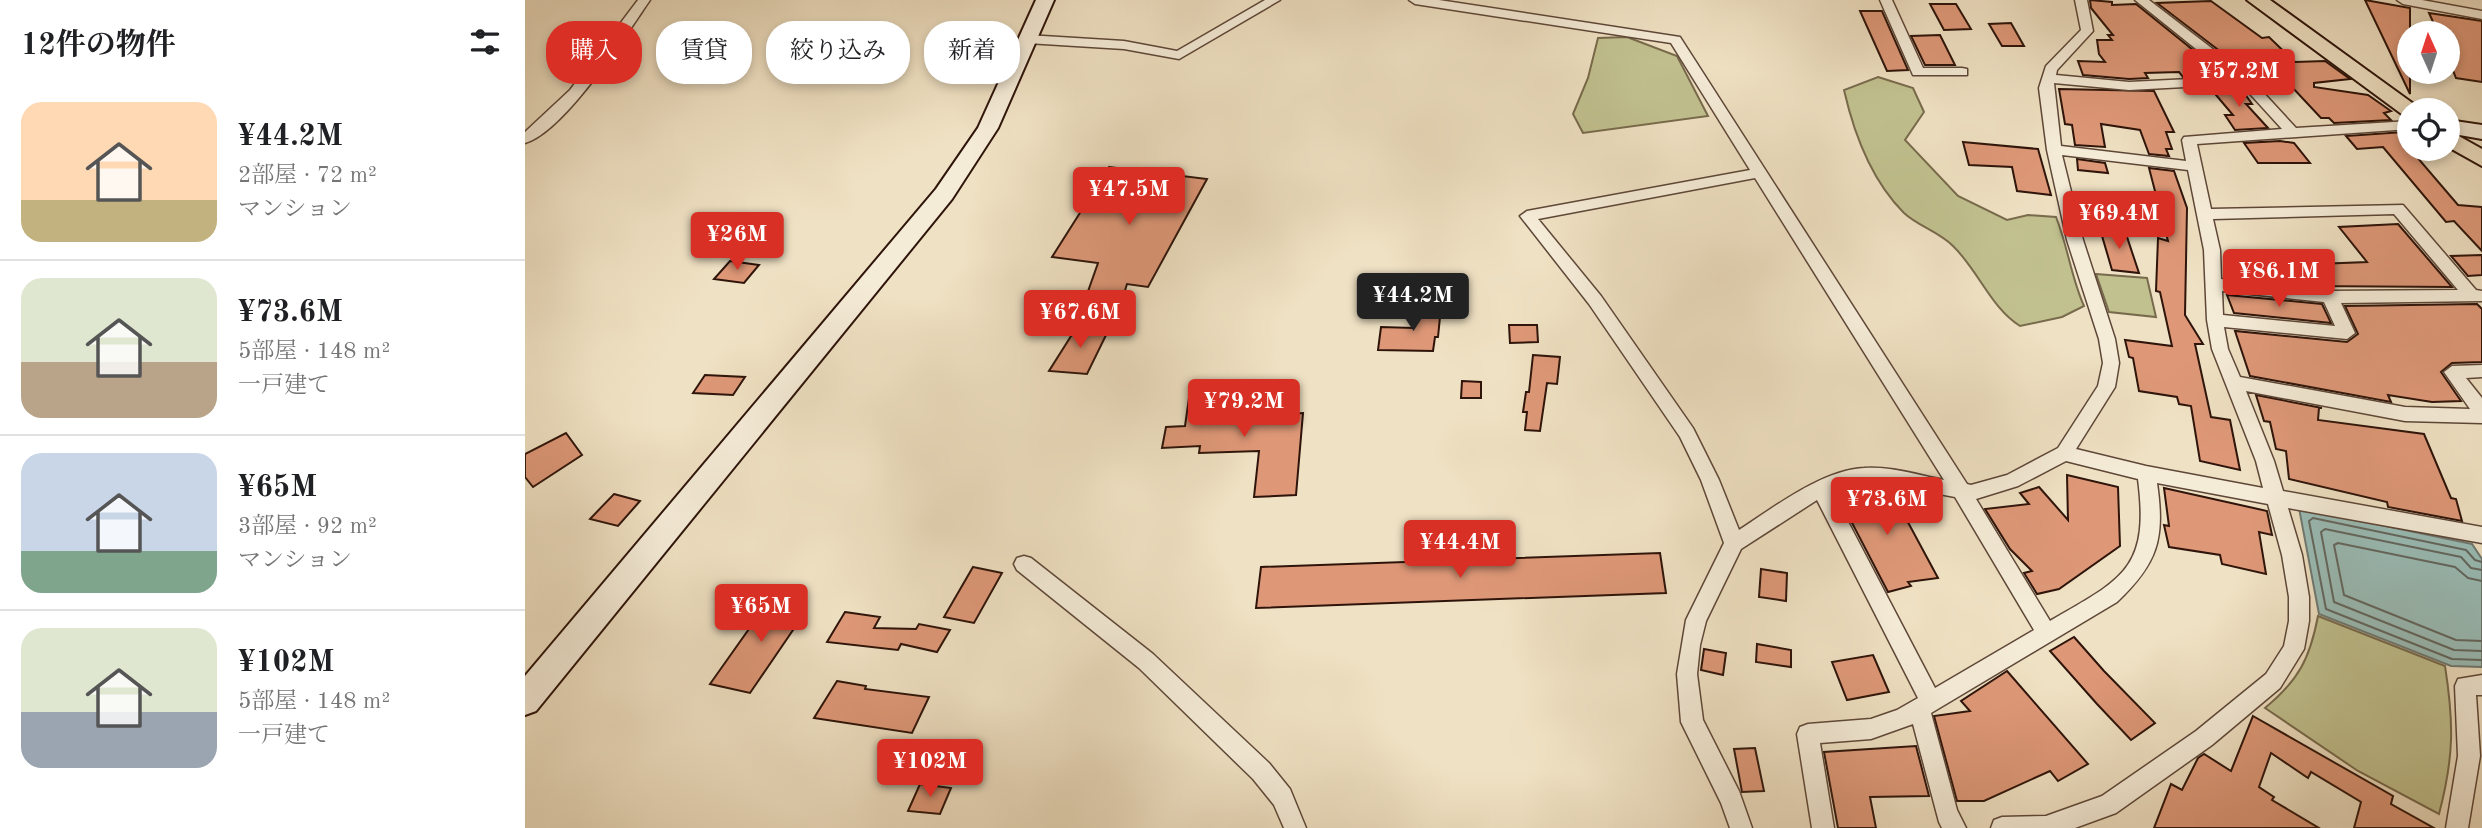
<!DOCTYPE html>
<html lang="ja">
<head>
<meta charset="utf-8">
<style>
	body { margin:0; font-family:"Old Standard TT","Noto Serif JP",serif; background:#f6f6f6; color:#202124; height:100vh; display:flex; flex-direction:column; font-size:26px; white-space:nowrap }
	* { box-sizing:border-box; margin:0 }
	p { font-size:23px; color:#757577 }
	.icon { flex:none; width:38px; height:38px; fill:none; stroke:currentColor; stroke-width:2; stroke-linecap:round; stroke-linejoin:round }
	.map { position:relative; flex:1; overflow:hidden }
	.sheet { display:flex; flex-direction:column; background:#fff; width:525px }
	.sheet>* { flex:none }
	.top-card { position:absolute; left:21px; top:21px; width:665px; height:63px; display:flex; gap:14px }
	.needle { width:46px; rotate:357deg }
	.fabs { position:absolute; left:1872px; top:21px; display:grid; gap:14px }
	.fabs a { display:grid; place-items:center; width:63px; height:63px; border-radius:50%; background:#fff; box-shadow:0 4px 10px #0003; font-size:35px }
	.price { position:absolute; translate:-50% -60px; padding:0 16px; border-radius:7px; background:#d93025; color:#fff; font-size:23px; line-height:46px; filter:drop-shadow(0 2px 4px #0008) }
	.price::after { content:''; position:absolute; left:50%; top:42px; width:21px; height:16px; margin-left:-10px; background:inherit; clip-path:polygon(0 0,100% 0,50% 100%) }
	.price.selected { background:#222; color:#fff }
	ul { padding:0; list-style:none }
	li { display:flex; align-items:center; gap:21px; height:175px; padding:0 21px }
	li+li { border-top:2px solid #e0e0e0 }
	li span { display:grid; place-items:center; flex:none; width:196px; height:140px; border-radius:21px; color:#555 }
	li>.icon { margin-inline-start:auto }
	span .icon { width:84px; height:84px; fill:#fffc; stroke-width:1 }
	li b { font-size:30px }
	h2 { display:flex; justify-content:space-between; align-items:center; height:84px; padding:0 21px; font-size:30px }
	.tag { padding:0 24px; border-radius:28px; background:#fff; box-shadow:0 4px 10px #0003; font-size:24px; line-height:63px }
	.tag.selected { background:#d93025; color:#fff }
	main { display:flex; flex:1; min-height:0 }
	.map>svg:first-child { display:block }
	.green { fill:#c1c18f; stroke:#786a4c; stroke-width:2 }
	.water { fill:#9abdb7; stroke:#6f7972; stroke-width:2 }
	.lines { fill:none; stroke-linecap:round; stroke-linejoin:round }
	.shore { stroke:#646860; stroke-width:2 }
	.building { fill:#de9878; stroke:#2e140a; stroke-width:2 }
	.street-casing { stroke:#5e4738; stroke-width:3 }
	.secondary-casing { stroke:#2e140a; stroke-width:4 }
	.primary-casing { stroke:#2e140a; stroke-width:4 }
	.street { fill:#f5ecd8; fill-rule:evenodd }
	.secondary { fill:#f5ecd8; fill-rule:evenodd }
	.primary { fill:#efe1c3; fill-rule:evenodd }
</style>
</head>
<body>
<main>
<section class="sheet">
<h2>12件の物件<svg class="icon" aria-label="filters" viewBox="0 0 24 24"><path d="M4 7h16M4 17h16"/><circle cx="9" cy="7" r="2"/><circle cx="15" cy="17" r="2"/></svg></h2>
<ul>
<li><span style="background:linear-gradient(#ffd9b3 70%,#c2b280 0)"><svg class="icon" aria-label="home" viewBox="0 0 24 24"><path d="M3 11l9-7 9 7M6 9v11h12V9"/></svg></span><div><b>¥44.2M</b><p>2部屋 · 72 m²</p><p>マンション</p></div></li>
<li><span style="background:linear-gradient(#dfe7d0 60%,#b9a48a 0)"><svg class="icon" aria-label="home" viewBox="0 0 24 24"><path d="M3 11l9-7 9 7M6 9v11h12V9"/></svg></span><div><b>¥73.6M</b><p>5部屋 · 148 m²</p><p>一戸建て</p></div></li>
<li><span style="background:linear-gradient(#c9d6e8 70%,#7fa58c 0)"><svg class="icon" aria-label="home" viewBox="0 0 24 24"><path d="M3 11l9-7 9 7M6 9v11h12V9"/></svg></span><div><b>¥65M</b><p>3部屋 · 92 m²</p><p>マンション</p></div></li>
<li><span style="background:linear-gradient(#dfe7d0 60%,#9aa5b1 0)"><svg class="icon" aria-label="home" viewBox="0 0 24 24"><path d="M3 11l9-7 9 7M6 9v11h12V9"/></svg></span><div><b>¥102M</b><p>5部屋 · 148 m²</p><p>一戸建て</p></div></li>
</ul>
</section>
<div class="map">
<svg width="1957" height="828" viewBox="0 0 1957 828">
	<rect width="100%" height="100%" fill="#efe1c3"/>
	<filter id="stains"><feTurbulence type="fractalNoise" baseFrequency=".00286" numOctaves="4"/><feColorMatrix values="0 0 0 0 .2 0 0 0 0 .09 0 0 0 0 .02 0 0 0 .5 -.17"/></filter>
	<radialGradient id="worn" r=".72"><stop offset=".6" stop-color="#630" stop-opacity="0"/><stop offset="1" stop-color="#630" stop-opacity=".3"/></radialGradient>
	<g class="green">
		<polygon points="1102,37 1152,56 1183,116 1058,133 1048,114 1063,78 1073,38"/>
		<path d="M1353 77 1388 88 1399 112 1380 140 1433 196 1482 220 1503 215 1531 217C1543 247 1546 277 1559 306L1537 317 1495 326C1466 308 1453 270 1428 246 1414 232 1393 226 1379 213 1346 180 1329 134 1319 90Z"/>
		<polygon points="1571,274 1622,278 1631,317 1584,312"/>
		<path d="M1793 616 1920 666C1929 723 1929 757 1914 814L1833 771 1740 708C1774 680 1785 658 1793 616Z"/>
	</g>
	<polygon class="water" points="1774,508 1947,544 1957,559 1957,667 1926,666 1794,614"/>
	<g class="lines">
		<g class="shore">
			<polyline points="1957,562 1950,560 1941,550 1788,518 1784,521 1801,609 1927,659 1957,660"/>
			<polyline points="1957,570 1946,568 1936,557 1800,529 1796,532 1809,602 1929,650 1957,651"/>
			<polyline points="1957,581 1943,578 1930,567 1813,543 1809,545 1819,595 1931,640 1957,641"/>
		</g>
	</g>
	<g class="building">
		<polygon points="1565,0 1587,2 1587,5 1611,4 1699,75 1658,77 1654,72 1620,73 1623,78 1604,79 1558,75 1553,61 1580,62 1574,54 1572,40 1587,40 1583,35 1588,35 1566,8"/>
		<polygon points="1840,0 1885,8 1885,94"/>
		<polygon points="1686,1 1737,38 1744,37 1770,62 1800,61 1825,79 1789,83 1789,87 1843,95 1866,111 1859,113 1866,120 1809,123 1804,118 1796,118 1767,87 1738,88 1726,75 1632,3"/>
		<polygon points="1405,4 1431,4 1446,29 1419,30"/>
		<polygon points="1335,11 1357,11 1383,70 1362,71"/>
		<polygon points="1904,13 1957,21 1957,82 1931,78 1927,68 1923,68 1923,33 1913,33"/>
		<polygon points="1486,23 1499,46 1477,46 1464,24"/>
		<polygon points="1415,35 1430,65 1400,65 1386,36"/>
		<polygon points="1715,87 1727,104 1721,104 1743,128 1710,130 1700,115 1708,115 1685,88"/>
		<polygon points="1534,89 1629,91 1649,132 1641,132 1647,149 1641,149 1644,156 1624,154 1615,130 1576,124 1580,147 1550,145 1547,125 1540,124"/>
		<polygon points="1879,132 1885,138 1885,149 1933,205 1957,207 1957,251 1929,221 1921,222 1858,147 1832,149 1821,136"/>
		<polygon points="1755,141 1769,143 1785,163 1733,163 1719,143"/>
		<polygon points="1438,142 1513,149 1526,195 1492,191 1487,167 1444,165"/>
		<polygon points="1552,159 1580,163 1583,173 1553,170"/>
		<polygon points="584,167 682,179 623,287 602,284 598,297 561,297 573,263 527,257"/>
		<polygon points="1624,168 1649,171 1662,208 1660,315 1678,344 1670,344 1686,417 1705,420 1715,470 1675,461 1666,406 1654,404 1652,397 1614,391 1608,358 1604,357 1600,340 1647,346 1635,292 1631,291 1633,238 1643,241"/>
		<polygon points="1873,224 1927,287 1780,286 1766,265 1842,262 1814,227"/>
		<polygon points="1575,229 1600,231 1614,273 1587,270"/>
		<polygon points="1957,255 1957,275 1943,276 1926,256"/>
		<polygon points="205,261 234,265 219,283 189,279"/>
		<polygon points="1702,295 1797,304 1806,323 1709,313"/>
		<polygon points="1952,304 1957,309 1957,362 1927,363 1916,372 1936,401 1907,402 1863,395 1866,402 1725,376 1710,331 1822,342 1833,334 1820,306"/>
		<polygon points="891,307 916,307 913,337 910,337 908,351 853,350 856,327 889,328"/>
		<polygon points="553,325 584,329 562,374 524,371"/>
		<polygon points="984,325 1012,325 1013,342 985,343"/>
		<polygon points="1008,355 1035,357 1032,384 1022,383 1015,431 1000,430 1002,412 998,412 1001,392 1004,392"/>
		<polygon points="180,375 220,377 208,395 168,393"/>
		<polygon points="937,381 956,382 956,398 936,398"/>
		<polygon points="720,395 718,416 778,413 771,495 729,497 734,451 674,453 675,446 637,448 641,427 660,426 664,398"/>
		<polygon points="1731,395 1797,408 1794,408 1793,420 1899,434 1926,498 1931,499 1937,521 1863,507 1862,502 1764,479 1761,451 1751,449 1745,422 1739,421"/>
		<polygon points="41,433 57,455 8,487 0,477 0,454"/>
		<polygon points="1542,475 1593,487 1595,546 1534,589 1512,594 1499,573 1507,571 1485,549 1460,509 1504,504 1495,493 1514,487 1543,520"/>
		<polygon points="1353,486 1364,487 1413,578 1383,582 1386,586 1363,592 1312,494"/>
		<polygon points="1639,488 1742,511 1747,535 1734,532 1741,574 1697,564 1695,555 1644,547 1639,525 1644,526"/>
		<polygon points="89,494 115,501 93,526 65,519"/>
		<polygon points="1135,553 1141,593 731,608 736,567"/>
		<polygon points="448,567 477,573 449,623 419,617"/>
		<polygon points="1236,569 1262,573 1261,601 1234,597"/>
		<polygon points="248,595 281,602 281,611 225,693 185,684"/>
		<polygon points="320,612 355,617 349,628 391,629 394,624 425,630 412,652 376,644 373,650 302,642"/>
		<polygon points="1549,637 1579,671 1630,723 1606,740 1572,704 1525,651"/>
		<polygon points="1232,644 1266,650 1266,667 1231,662"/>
		<polygon points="1179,649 1201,653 1198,675 1176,670"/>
		<polygon points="1348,655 1364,692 1322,700 1307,662"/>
		<polygon points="1482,671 1563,764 1533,781 1525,771 1459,801 1432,801 1409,716 1445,711 1436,701"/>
		<polygon points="312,681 341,686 340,689 404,697 387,733 289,718"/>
		<polygon points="1728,716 1868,796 1866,804 1909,828 1829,828 1836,802 1786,772 1783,778 1746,753 1734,787 1749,797 1747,800 1794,828 1629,828 1646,784 1657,790 1673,758 1679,754 1706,771"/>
		<polygon points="1391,746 1404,796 1345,797 1351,828 1313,828 1299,752"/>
		<polygon points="1230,748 1239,791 1217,792 1209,749"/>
		<polygon points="395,784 426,788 415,814 383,811"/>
	</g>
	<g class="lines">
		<defs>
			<g id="street">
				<path d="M113 0H125C101 35 39 132 0 143V132L45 90Z"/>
				<polygon points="740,0 755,0 654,59 599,49 502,43 496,39 502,35 599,41 652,51"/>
				<path d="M884 0H914L1155 37 1442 484 1446 485 1482 475 1533 448 1573 386 1578 363 1574 339 1542 240 1522 150 1514 88 1521 66 1556 30 1550 0H1562L1568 31 1532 70 1531 75 1604 82 1706 77 1610 0H1624L1724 77 1771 128 1885 121V129L1672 144 1686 209 1878 205 1951 290 1957 291V301L1816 303 1830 333 1822 339 1699 327 1703 349 1715 377 1880 407 1945 409 1919 372 1927 366 1957 365V377L1941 378 1957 398V423L1880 421 1721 391 1749 461 1758 491 1957 527V543L1763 508 1777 555 1784 597V621L1779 649 1755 688 1687 745 1591 813 1550 828H1466L1469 820 1477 817 1521 816 1577 796 1671 731 1741 674 1759 646 1764 621V597L1757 555 1743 504 1632 483C1640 539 1633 563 1592 602L1406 713 1432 810 1441 828H1417L1414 822 1388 724 1346 739 1295 743 1309 828H1287L1272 734 1275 727 1283 724 1346 719 1372 710 1393 698 1292 500 1216 549 1181 621 1175 645 1172 674 1178 720 1214 791 1227 828H1205L1196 803 1156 722 1152 674 1161 620 1199 543 1176 480 1155 437 1064 304 995 216 1002 211 1225 170 1146 43 890 4ZM1529 83 1604 90 1716 84 1757 129 1659 137 1657 140 1661 161 1536 146ZM1537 155 1663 170 1679 250 1682 320 1687 349 1731 461 1738 488 1621 466 1551 449 1590 387 1594 363 1590 339 1558 240ZM1230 178 1419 480C1393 475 1365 466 1339 468 1297 470 1248 508 1214 530L1194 480 1168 428 1076 296 1013 219ZM1869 214 1933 290 1805 291 1696 279 1695 250 1688 219ZM1697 291 1799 302 1810 326 1698 315ZM1541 461 1613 479C1625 570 1597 579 1525 621L1451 499 1493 486ZM1337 483 1361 484 1430 497 1509 630 1410 688 1308 493Z"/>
				<polygon points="1355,0 1367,0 1398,68 1437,68 1442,69 1442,75 1388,75"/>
				<polygon points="1872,0 1897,0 1957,11 1957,19 1878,4"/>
				<polygon points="499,556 506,558 628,654 744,763 765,789 781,828 759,828 749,805 728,779 614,668 492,570 489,564 492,558"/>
				<polygon points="1957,675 1957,695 1951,695 1955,756 1943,828 1921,828 1933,756 1930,686 1933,679"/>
			</g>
			<g id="secondary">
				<polygon points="511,0 529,0 473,128 427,199 11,711 0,715 0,676 411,189 453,128"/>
				<polygon points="1923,120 1957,125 1957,139 1923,133"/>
			</g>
			<g id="primary">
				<polygon points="1722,0 1745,0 1897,110 1885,110 1885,116 1878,115"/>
				<polygon points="1923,130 1957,149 1957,166 1923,147"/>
			</g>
		</defs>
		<use href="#street" class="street-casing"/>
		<use href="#secondary" class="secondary-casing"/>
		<use href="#primary" class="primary-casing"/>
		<use href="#street" class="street"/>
		<use href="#secondary" class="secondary"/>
		<use href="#primary" class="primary"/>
	</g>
	<rect width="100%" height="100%" filter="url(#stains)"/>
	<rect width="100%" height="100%" fill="url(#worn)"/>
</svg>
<div class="fabs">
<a><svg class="needle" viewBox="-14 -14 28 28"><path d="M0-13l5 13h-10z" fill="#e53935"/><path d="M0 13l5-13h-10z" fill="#757577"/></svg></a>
<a><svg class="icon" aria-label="locate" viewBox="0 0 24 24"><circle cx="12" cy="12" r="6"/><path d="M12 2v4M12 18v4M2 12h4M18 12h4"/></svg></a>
</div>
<b class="price" style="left:1714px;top:109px">¥57.2M</b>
<b class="price" style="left:604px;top:227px">¥47.5M</b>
<b class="price" style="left:1594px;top:251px">¥69.4M</b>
<b class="price" style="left:212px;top:272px">¥26M</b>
<b class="price" style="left:1754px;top:309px">¥86.1M</b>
<b class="price selected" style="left:888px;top:333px">¥44.2M</b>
<b class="price" style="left:555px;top:350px">¥67.6M</b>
<b class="price" style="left:719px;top:439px">¥79.2M</b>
<b class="price" style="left:1362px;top:537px">¥73.6M</b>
<b class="price" style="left:935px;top:580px">¥44.4M</b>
<b class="price" style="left:236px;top:644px">¥65M</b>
<b class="price" style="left:405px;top:799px">¥102M</b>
<div class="top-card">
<a class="tag selected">購入</a>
<a class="tag">賃貸</a>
<a class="tag">絞り込み</a>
<a class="tag">新着</a>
</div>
</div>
</main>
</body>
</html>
